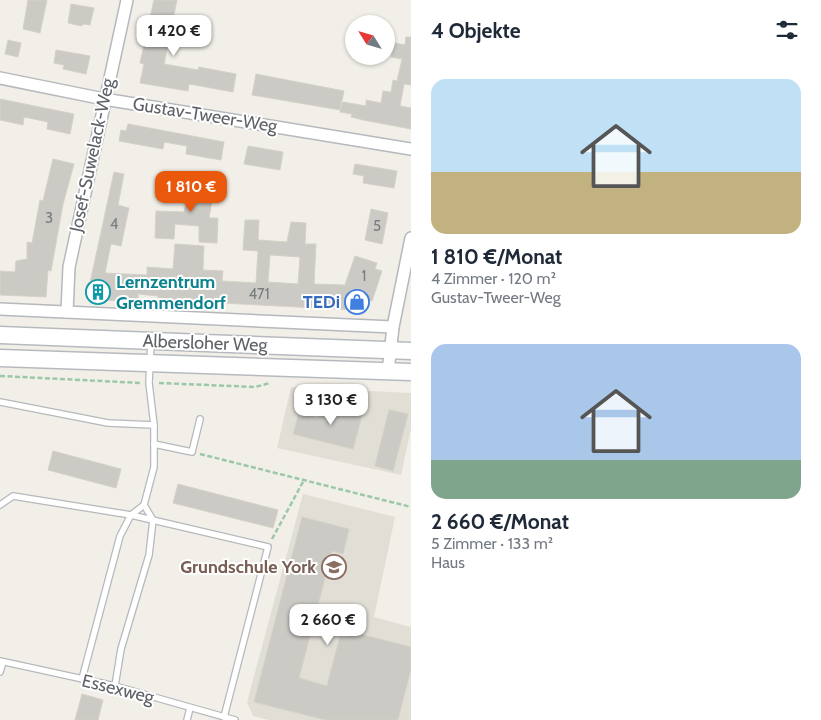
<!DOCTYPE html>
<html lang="de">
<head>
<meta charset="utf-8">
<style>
	body { margin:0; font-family:Cabin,sans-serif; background:#f6f6f7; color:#1f2937; height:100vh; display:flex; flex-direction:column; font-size:19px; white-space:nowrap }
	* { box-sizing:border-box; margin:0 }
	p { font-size:16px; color:#747a83 }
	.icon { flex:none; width:28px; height:28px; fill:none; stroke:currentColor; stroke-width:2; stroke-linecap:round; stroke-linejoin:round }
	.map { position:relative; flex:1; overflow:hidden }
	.details { display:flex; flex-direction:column; background:#fff; width:410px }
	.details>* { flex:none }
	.needle { width:32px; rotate:307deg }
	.buttons { position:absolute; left:345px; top:15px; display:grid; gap:10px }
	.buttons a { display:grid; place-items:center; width:50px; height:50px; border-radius:50%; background:#fff; box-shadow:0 1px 4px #0004; font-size:25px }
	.price { position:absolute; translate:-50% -42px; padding:0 11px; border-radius:10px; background:#fff; color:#222; font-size:16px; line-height:32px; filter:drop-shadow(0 1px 2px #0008) }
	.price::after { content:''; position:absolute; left:50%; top:30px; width:15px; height:11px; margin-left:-8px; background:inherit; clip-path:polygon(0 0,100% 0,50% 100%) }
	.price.active { background:#ea580c; color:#fff }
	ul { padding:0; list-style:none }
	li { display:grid; align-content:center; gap:10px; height:265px; padding:0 20px }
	li span { display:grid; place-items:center; height:155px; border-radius:15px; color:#555 }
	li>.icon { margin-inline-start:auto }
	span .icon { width:90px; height:90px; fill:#fffc; stroke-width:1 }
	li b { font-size:21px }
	h2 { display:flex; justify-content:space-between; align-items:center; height:60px; padding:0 20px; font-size:21px }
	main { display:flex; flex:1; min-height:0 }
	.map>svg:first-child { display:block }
	.education { fill:#e1ded6 }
	.building { fill:#cccac5; stroke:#d6d1c6; fill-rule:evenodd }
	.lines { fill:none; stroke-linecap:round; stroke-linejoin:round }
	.service-casing { stroke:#b5b8bc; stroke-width:8 }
	.minor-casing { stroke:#b5b8bc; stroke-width:14 }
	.secondary-casing { stroke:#b6babf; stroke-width:19 }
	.path { stroke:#9cc7a9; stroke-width:2.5; stroke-dasharray:5 2.5; stroke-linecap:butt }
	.service { stroke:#fff; stroke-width:5.5 }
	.minor { stroke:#fff; stroke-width:11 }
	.secondary { stroke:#fff; stroke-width:16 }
	.labels { text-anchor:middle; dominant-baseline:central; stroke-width:4; stroke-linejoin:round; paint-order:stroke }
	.number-label { font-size:15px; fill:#7a7d7f }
	.street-label { font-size:18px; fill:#5f6368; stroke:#fff }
	.culture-label { font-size:18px; font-weight:bold; fill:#0d838f; stroke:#fff; text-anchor:start }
	.shop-label { font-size:18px; font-weight:bold; fill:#366cbe; stroke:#fff; text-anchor:end }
	.education-label { font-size:18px; font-weight:bold; fill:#785e54; stroke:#fff; text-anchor:end }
</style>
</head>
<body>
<main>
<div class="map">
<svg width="411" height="720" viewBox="0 0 411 720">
	<rect width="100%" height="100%" fill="#f1efe8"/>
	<g class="education">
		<polygon points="291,387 411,393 411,429 401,475 277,448"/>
		<polygon points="303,494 395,517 374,617 411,627 411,720 269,720 253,716 247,702"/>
	</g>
	<g class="building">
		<polygon points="28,0 47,0 40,33 23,29"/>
		<polygon points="154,0 177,0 164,64 198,70 199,67 236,74 233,92 189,84 188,91 140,83 144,64 140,63"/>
		<polygon points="71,4 94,8 90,25 83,24 82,26 68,23"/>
		<polygon points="406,37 411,37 411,85 404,84 400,106 411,108 411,129 363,120 351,117 352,114 340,112 343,102 366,106 366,100 381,103 383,91 391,92 393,80 397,81 402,59 391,57 394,43 405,45"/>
		<polygon points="8,40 21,43 18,57 5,54"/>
		<polygon points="56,50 90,56 86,74 63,69 64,65 54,63"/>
		<polygon points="256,74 344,91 340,110 252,95"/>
		<polygon points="0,99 74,114 70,134 47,129 48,122 24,117 23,125 0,120"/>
		<polygon points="128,124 224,142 221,160 186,154 187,146 164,142 163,149 119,141 121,130 126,131"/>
		<polygon points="248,146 283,152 280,170 244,164"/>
		<polygon points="53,159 74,164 63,204 51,271 48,270 46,297 0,295 0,271 15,272 16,261 27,259 27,242 32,243 40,200 43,201"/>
		<polygon points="355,164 397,171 394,188 363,183 364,176 353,174"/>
		<path d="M114 172 124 174 118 205 129 208 121 246 111 244 105 273 147 275V267L173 269 175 244 204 246 203 270 223 271 222 281 256 283 258 251 243 250 245 220H259L258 240 287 242 291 222 306 223 305 244H316L314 284 345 285 355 256 377 263 375 269 382 271 372 301 366 299 365 303 355 310 221 303V307L210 310 207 306 158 304V296L138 294V302L87 299 88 283H90ZM270 255 300 257 298 284 268 282Z"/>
		<polygon points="193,176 215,183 209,218 218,218 217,243 199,242 199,226 175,224 174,239 155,238 156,211 184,212 188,194 182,193 185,177 192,179"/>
		<polygon points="371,209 388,213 382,244 365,240"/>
		<polygon points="332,403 351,408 350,411 362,415 353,449 293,434 299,413 318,418 321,404 331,407"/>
		<polygon points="389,410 408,414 393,471 375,466"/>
		<polygon points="53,451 121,469 116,488 48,470"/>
		<polygon points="178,484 278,510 273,528 173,503"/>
		<polygon points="302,517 349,529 343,554 332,551 299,678 327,686 340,636 346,637 348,631 411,647 411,669 398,720 326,720 254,702"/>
		<polygon points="82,694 103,700 98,720 75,720"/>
	</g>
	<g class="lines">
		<defs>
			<g id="service">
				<polyline points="0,402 108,423 154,425"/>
				<polyline points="154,444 192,452 200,419"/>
				<polyline points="0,505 13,496 131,515 268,547 224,717"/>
				<polyline points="0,661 115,686 235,720"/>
				<polyline points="0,672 3,662"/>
				<polyline points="82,679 120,536 131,515 144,505 154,467 154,425 149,383 151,342"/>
				<polyline points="115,686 121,649 149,555 153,520 144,505"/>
				<polyline points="187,720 190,708"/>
			</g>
			<g id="minor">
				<polyline points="0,78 104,99 411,149"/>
				<polyline points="0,309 393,327"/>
				<polyline points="67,312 69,267 127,0"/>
				<polyline points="388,372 393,327 411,238"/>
			</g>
			<g id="secondary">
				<polyline points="0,335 411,351"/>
				<polyline points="0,358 411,372"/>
			</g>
		</defs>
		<use href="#service" class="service-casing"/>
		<use href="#minor" class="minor-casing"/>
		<use href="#secondary" class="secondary-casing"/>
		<g class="path">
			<polyline points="0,376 141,383"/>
			<polyline points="159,383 255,387 270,383"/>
			<polyline points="200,454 411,507"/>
			<polyline points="272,539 304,480"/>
		</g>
		<use href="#service" class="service"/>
		<use href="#minor" class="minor"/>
		<use href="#secondary" class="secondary"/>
	</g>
	<defs>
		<symbol id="building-ring" viewBox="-11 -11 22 22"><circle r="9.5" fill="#fff" stroke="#0f9aa8" stroke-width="1.5"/><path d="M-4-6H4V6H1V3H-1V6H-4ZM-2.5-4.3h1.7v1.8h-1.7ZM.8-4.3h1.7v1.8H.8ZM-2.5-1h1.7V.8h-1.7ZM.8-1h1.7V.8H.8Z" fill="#0f9aa8"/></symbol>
		<symbol id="shop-ring" viewBox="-11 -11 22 22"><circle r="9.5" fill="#fff" stroke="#3f7fe0" stroke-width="1.5"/><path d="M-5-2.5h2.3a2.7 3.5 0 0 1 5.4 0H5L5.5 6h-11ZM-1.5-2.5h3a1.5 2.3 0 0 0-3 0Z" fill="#3f7fe0"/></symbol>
		<symbol id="school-ring" viewBox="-11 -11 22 22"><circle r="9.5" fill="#fff" stroke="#8d6e63" stroke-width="1.5"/><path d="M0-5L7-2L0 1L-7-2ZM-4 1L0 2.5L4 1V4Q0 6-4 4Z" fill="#8d6e63"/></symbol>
	</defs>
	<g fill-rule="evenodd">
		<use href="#building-ring" x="84" y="278" width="28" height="28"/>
		<use href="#shop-ring" x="343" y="288" width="28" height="28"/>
		<use href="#school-ring" x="320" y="553" width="28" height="28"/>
	</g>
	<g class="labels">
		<g class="number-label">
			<text x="49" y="218">3</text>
			<text x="114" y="224">4</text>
			<text x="377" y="226">5</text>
			<text x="364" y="276">1</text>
			<text x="259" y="294">471</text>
		</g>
		<g class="street-label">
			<text transform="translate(205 115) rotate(9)">Gustav-Tweer-Weg</text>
			<text transform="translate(92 155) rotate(-78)">Josef-Suwelack-Weg</text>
			<text transform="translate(205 343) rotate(2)">Albersloher Weg</text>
			<text transform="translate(118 689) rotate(14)">Essexweg</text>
		</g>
		<g class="culture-label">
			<text x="116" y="282">Lernzentrum<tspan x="116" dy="21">Gremmendorf</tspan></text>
		</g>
		<g class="shop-label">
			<text x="340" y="302">TEDi</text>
		</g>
		<g class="education-label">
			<text x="316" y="567">Grundschule York</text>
		</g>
	</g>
</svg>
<div class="buttons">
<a><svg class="needle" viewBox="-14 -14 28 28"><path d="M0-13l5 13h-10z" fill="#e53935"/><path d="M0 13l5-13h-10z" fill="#747a83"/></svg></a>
</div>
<b class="price" style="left:174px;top:57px">1 420 €</b>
<b class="price active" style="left:191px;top:213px">1 810 €</b>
<b class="price" style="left:331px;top:426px">3 130 €</b>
<b class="price" style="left:328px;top:646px">2 660 €</b>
</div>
<section class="details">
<h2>4 Objekte<svg class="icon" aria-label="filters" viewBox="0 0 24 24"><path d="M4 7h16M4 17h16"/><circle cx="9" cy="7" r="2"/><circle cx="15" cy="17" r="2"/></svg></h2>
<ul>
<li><span style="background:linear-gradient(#bfe0f5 60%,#c2b280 0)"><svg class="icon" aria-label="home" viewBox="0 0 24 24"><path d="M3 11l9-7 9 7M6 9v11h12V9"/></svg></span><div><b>1 810 €/Monat</b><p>4 Zimmer · 120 m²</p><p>Gustav-Tweer-Weg</p></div></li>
<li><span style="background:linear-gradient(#a9c7e8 75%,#7fa58c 0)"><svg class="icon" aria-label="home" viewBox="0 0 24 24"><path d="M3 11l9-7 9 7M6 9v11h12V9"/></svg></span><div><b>2 660 €/Monat</b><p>5 Zimmer · 133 m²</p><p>Haus</p></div></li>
</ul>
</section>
</main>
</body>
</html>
